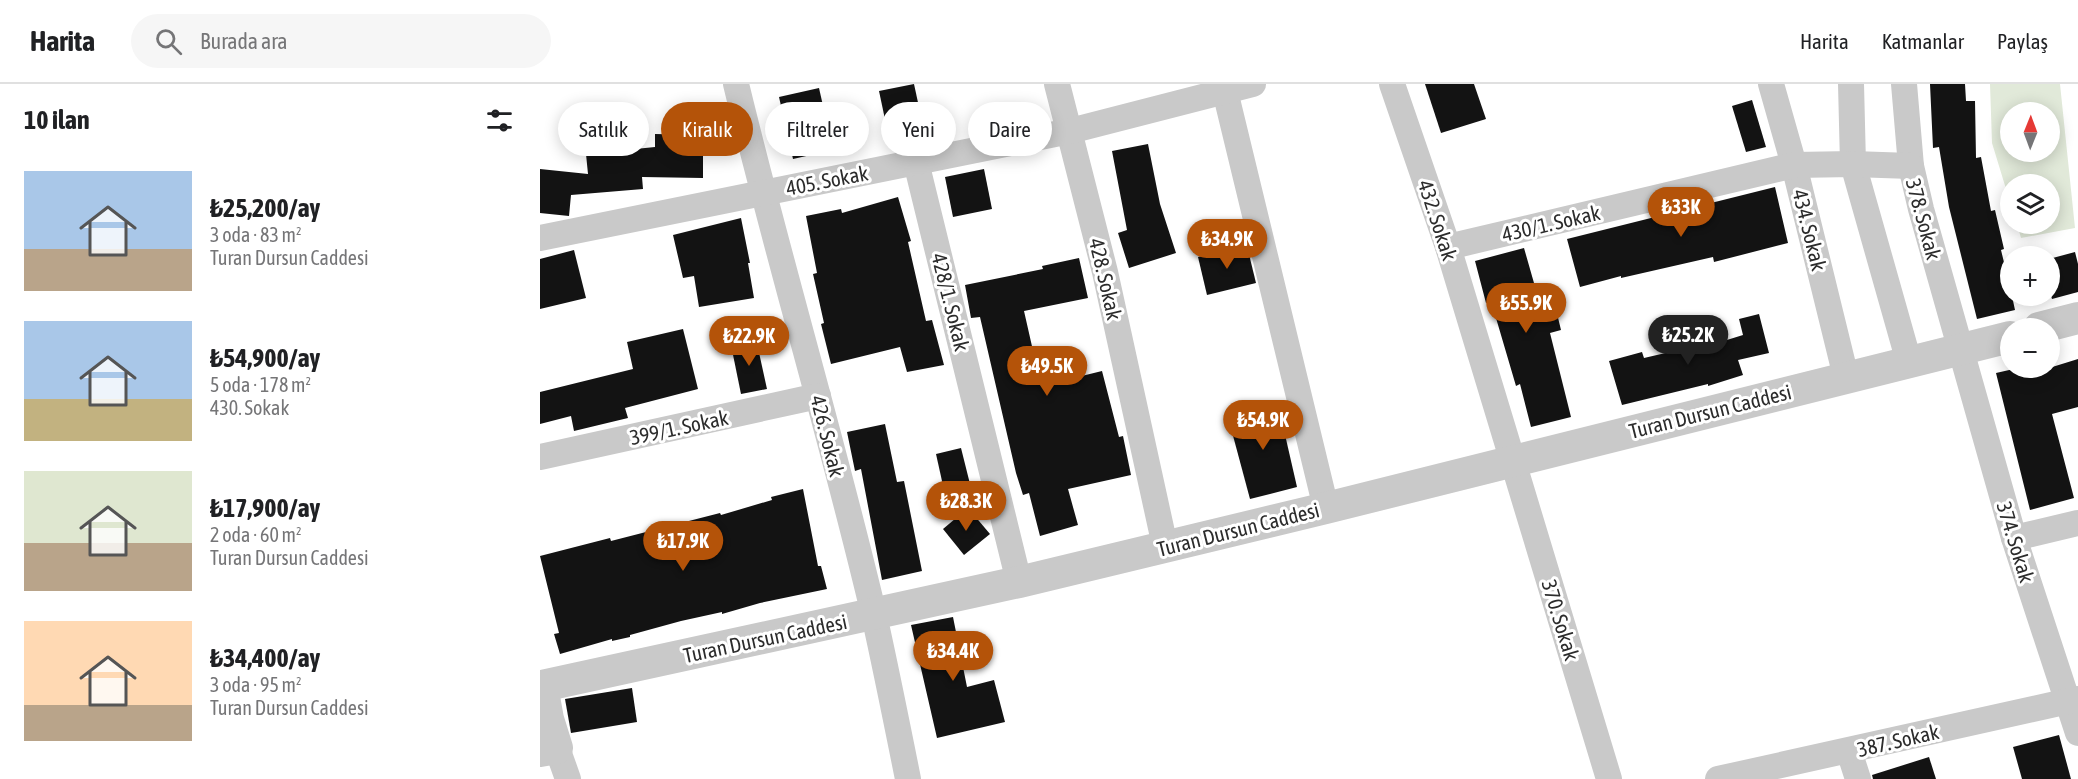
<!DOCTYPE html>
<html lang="tr">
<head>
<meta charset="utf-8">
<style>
	body { margin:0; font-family:"Asap Condensed",sans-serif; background:#f6f6f6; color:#202124; height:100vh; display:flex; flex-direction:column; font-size:22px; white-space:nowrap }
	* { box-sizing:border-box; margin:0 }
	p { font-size:20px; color:#757577 }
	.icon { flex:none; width:33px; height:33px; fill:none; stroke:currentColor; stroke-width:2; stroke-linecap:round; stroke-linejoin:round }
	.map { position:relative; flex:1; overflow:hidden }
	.sheet { display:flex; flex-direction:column; background:#fff; width:540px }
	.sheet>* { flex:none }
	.guide { position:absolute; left:18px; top:18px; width:570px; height:54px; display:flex; gap:12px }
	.needle { width:39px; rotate:1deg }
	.controls { position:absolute; left:1460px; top:18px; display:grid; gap:12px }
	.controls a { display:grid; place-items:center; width:60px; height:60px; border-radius:50%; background:#fff; box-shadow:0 3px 15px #0003; font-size:30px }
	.price { position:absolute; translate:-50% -51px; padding:0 14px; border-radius:21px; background:#b45309; color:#fff; font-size:20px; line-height:39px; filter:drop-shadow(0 2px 3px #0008) }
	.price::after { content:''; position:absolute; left:50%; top:36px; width:18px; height:14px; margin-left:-9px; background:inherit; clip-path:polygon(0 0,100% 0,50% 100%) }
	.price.active { background:#222; color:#fff }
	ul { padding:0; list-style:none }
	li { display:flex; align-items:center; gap:18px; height:150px; padding:0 24px }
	li span { display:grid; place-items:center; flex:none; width:168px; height:120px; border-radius:0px; color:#555 }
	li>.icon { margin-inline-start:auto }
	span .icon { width:72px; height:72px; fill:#fffc; stroke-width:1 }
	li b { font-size:26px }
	h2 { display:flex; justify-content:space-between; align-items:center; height:72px; padding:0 24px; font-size:26px }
	.tag { padding:0 21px; border-radius:27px; background:#fff; box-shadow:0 3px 15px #0003; font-size:21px; line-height:54px }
	.tag.active { background:#b45309; color:#fff }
	header { display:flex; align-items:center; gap:36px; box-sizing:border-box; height:84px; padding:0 30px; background:#fff; border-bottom:2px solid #e0e0e0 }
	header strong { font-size:28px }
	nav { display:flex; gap:33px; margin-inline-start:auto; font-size:21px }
	.search { width:420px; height:54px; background:#f6f6f6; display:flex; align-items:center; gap:15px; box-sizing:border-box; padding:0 21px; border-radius:33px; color:#757577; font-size:22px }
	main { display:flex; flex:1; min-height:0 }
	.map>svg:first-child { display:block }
	.green { fill:#e1e9d9; fill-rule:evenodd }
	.building { fill:#131313 }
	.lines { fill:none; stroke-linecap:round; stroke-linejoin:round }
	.minor { stroke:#c9c9c9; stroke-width:26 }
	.tertiary { stroke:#c9c9c9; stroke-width:32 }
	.labels { text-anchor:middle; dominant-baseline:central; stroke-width:6; stroke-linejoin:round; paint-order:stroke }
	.street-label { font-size:21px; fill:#2c2c2c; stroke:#fff }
</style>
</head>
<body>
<header>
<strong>Harita</strong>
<div class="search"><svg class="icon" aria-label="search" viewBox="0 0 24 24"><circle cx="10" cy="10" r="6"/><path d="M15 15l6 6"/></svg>Burada ara</div>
<nav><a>Harita</a><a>Katmanlar</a><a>Paylaş</a></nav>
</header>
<main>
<section class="sheet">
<h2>10 ilan<svg class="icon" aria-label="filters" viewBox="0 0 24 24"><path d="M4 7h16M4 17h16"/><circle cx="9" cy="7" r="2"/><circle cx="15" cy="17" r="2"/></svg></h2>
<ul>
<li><span style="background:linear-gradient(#a9c7e8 65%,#b9a48a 0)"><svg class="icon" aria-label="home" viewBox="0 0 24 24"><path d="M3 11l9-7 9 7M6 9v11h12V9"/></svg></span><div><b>₺25,200/ay</b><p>3 oda · 83 m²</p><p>Turan Dursun Caddesi</p></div></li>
<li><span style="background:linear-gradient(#a9c7e8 65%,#c2b280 0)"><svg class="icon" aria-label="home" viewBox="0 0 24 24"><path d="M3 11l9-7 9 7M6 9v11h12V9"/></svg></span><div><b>₺54,900/ay</b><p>5 oda · 178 m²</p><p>430. Sokak</p></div></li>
<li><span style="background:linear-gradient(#dfe7d0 60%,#b9a48a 0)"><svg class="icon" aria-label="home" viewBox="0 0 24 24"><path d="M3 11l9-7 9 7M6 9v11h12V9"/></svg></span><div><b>₺17,900/ay</b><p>2 oda · 60 m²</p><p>Turan Dursun Caddesi</p></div></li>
<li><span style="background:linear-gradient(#ffd9b3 70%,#b9a48a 0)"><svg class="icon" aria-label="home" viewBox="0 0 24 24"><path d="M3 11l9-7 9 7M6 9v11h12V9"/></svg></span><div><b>₺34,400/ay</b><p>3 oda · 95 m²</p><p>Turan Dursun Caddesi</p></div></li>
</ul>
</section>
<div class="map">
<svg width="1538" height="695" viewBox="0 0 1538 695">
	<rect width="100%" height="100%" fill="#fff"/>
	<path class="green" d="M1450 0H1520L1535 144 1481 154 1477 140H1509V100H1470V118L1452 59ZM1470 28H1509V68H1470Z"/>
	<g class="building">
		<polygon points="374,0 385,51 350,59 339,7"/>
		<polygon points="885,0 934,0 946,35 901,49"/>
		<polygon points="1390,0 1425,0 1426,17 1435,17 1436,74 1441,73 1451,127 1455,126 1464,165 1461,166 1470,203 1470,212 1472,212 1475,226 1437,235 1409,123 1399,63 1393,64"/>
		<polygon points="279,4 293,66 253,75 239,13"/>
		<polygon points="1212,16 1226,63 1206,68 1192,22"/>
		<polygon points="115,50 163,51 163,94 102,93 103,105 31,111 29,132 0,129 0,85 48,90 46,70 115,63"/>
		<polygon points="608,60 620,120 636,169 589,184 578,149 587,146 572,67"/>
		<polygon points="444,85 452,125 413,133 405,93"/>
		<polygon points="1235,103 1248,159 1174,178 1173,173 1081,194 1081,192 1040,203 1027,155"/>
		<polygon points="358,113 371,157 368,158 386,237 392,236 404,281 367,288 360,263 291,280 281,240 284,239 273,190 277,189 266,132 301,125 302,129"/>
		<polygon points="201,134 210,179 208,179 214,214 159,223 154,192 143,194 133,151"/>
		<polygon points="707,162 716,199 667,211 658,173"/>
		<polygon points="984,164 998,213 1012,209 1021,246 1010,249 1031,333 991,343 980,300 976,302 951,217 946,219 935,177"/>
		<polygon points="34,166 46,214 0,225 0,175"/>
		<polygon points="1535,168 1538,180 1538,208 1512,215 1509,205 1509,175"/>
		<polygon points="539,174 548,214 484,227 501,302 562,287 579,353 583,352 591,391 528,405 538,441 500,452 489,409 483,411 476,389 440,233 431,234 425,201 503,185 502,182"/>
		<polygon points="1219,230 1229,269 1198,276 1203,291 1168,302 1168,300 1082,321 1069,277 1102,268 1104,274 1147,264 1148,268 1203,251 1199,235"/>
		<polygon points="143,245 158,305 85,324 88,334 34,347 31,332 0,340 0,308 93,285 87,258"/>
		<polygon points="216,255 227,305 201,310 191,261"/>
		<polygon points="1538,275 1538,323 1512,330 1534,414 1490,426 1456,289 1478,284 1509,284"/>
		<polygon points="738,320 757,403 710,415 688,333"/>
		<polygon points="345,340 357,398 364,397 382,487 342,496 321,385 315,387 307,348"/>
		<polygon points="421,364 430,400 404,406 396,370"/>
		<polygon points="263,405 278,482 281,482 287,505 220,519 182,530 182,528 141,537 90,551 90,553 72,557 72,555 20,570 14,550 19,549 0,472 70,454 71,457 180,429 181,431 232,416 231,413"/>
		<polygon points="428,424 450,450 424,471 403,445"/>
		<polygon points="413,533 427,603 454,596 465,638 397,654 371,541"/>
		<polygon points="92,604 97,638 31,649 25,615"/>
		<polygon points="1519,651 1531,695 1482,695 1473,663"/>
		<polygon points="1389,673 1396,695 1333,695 1332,691"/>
	</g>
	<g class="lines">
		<g class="minor">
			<path d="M196 0C239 178 292 353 334 531 346 585 357 640 368 695"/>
			<polyline points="517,0 565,188 625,462"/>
			<polyline points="852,0 908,163 1069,695"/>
			<polyline points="1231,0 1254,81 1306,293"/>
			<polyline points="1311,0 1313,80 1369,278"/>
			<polyline points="1364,0 1371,82 1381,125 1474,454 1538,649"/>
			<polyline points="685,7 786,424"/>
			<polyline points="376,78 479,498"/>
			<polyline points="0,154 530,47 713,0"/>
			<polyline points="908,163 1254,81 1313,80 1371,82"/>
			<polyline points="0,373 278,312"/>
			<polyline points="1474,454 1538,439"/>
			<polyline points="17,664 28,695"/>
			<polyline points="1309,667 1318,695"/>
			<polyline points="1178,695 1538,615"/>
		</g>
		<g class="tertiary">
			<polyline points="1499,244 1538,234"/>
			<polyline points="0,667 17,664 8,635 2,602 479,498 786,424 1470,253"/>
		</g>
	</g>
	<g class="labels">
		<g class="street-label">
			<text transform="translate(287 96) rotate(-11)">405. Sokak</text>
			<text transform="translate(1384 135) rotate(75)">378. Sokak</text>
			<text transform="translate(898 136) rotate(72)">432. Sokak</text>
			<text transform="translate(1011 139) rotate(-13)">430/1. Sokak</text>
			<text transform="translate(1270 146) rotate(76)">434. Sokak</text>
			<text transform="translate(566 195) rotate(77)">428. Sokak</text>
			<text transform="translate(411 218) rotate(76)">428/1. Sokak</text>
			<text transform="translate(1170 327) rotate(-14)">Turan Dursun Caddesi</text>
			<text transform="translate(139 343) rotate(-12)">399/1. Sokak</text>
			<text transform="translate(288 352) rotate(76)">426. Sokak</text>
			<text transform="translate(698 445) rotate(-14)">Turan Dursun Caddesi</text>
			<text transform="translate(1476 458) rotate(73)">374. Sokak</text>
			<text transform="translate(1021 536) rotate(73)">370. Sokak</text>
			<text transform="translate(225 554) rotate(-12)">Turan Dursun Caddesi</text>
			<text transform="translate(1358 656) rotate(-13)">387. Sokak</text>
		</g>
	</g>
</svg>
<div class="controls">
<a><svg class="needle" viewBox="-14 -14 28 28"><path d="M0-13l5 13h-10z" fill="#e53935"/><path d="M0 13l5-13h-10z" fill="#757577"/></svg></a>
<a><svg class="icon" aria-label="layers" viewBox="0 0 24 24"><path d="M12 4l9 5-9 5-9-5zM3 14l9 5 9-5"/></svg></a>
<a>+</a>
<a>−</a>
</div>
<b class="price" style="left:1141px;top:154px">₺33K</b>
<b class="price" style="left:687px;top:186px">₺34.9K</b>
<b class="price" style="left:986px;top:250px">₺55.9K</b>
<b class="price active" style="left:1148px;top:282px">₺25.2K</b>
<b class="price" style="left:209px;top:283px">₺22.9K</b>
<b class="price" style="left:507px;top:313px">₺49.5K</b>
<b class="price" style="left:723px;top:367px">₺54.9K</b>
<b class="price" style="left:426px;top:448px">₺28.3K</b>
<b class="price" style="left:143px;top:488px">₺17.9K</b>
<b class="price" style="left:413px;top:598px">₺34.4K</b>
<div class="guide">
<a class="tag">Satılık</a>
<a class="tag active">Kiralık</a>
<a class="tag">Filtreler</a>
<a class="tag">Yeni</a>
<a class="tag">Daire</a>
</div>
</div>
</main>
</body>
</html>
